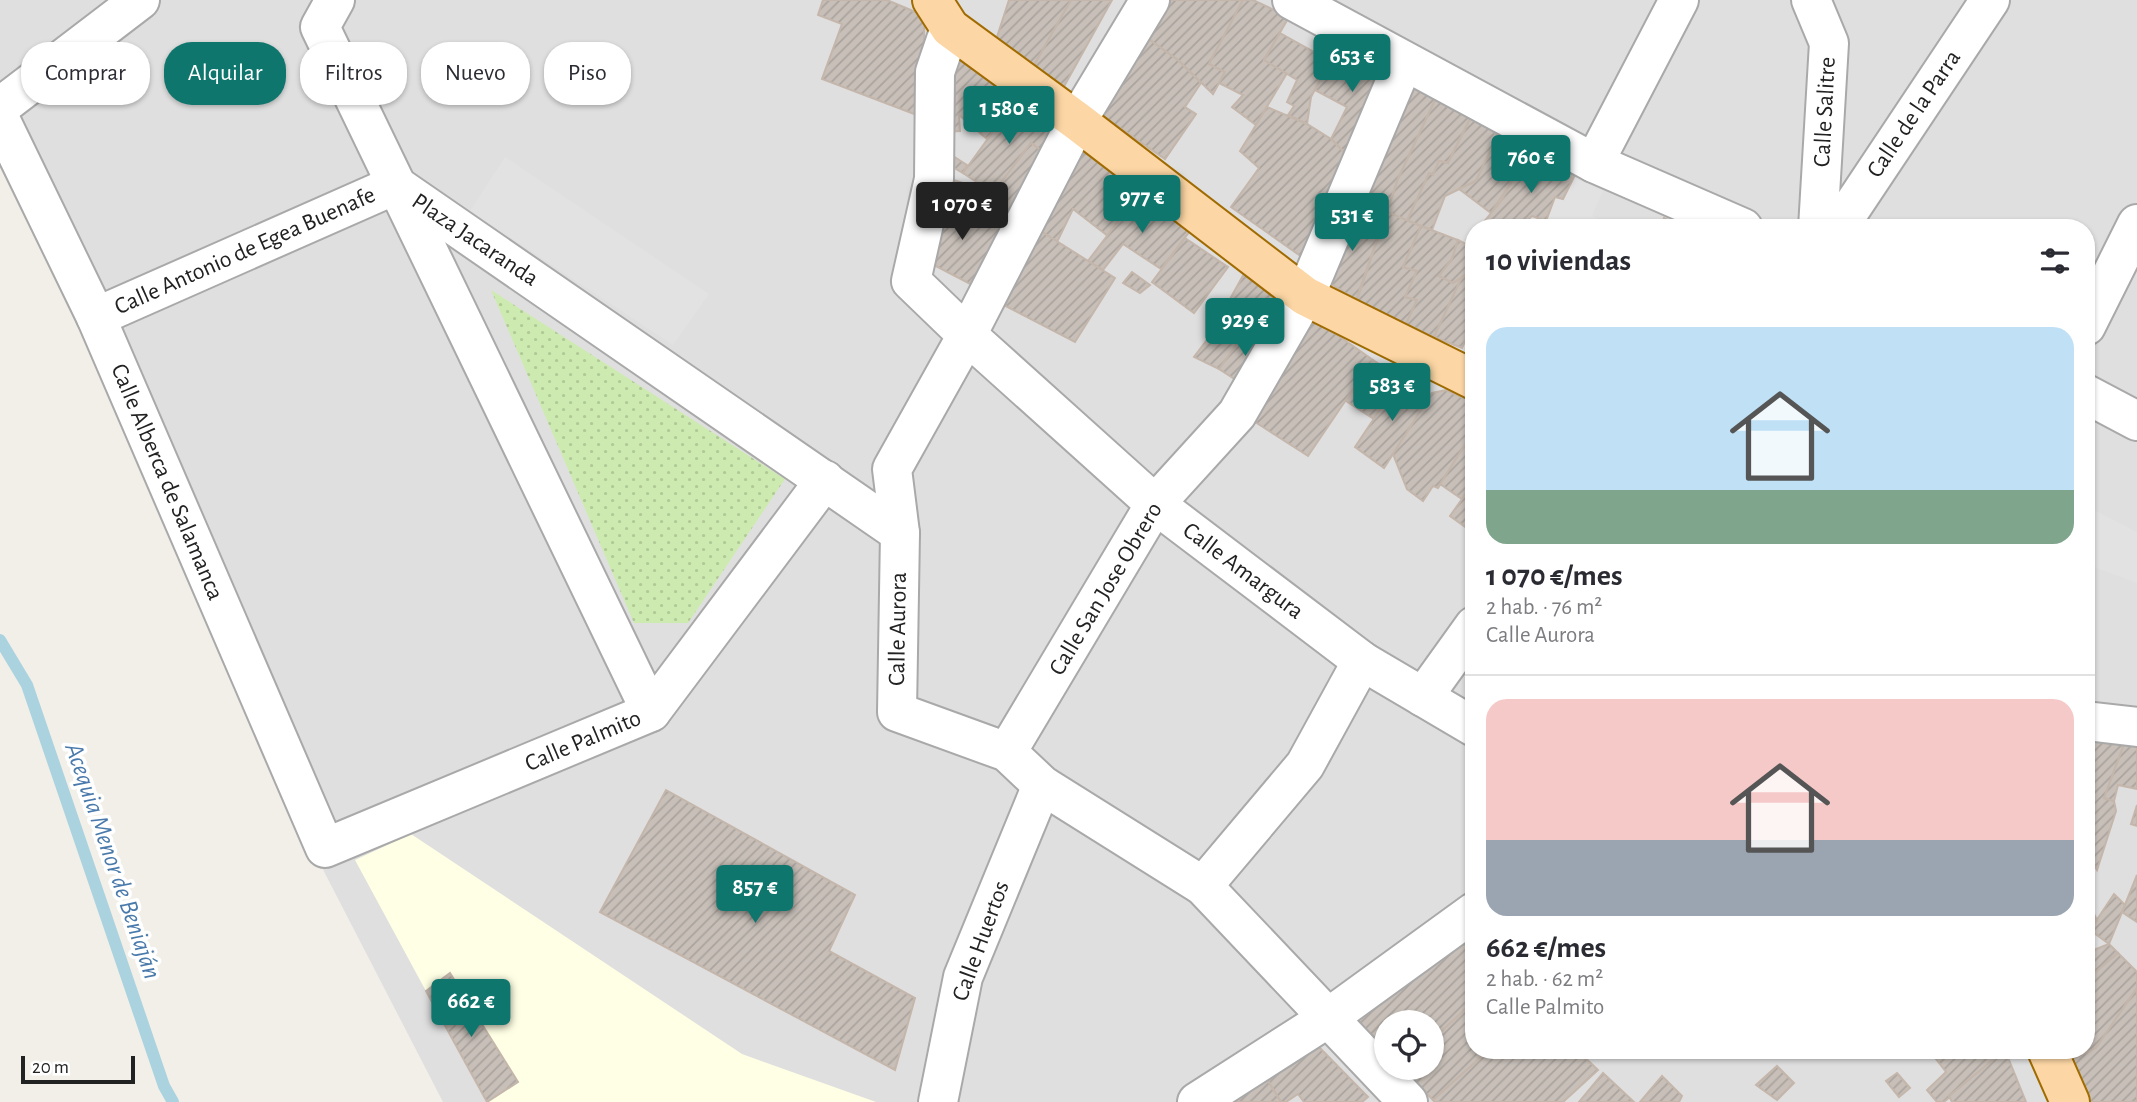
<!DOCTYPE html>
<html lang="es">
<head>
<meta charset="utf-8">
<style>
	body { margin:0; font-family:"Alegreya Sans",sans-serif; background:#f2f2f3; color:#2b2b33; height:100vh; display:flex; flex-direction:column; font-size:26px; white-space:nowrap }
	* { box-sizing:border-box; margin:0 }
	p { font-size:23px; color:#7c7c81 }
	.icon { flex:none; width:38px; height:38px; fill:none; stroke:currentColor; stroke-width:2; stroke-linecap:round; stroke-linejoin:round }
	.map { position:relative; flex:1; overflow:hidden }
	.panel { position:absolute; left:1465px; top:219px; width:630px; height:840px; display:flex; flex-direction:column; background:#fff; border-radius:28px; box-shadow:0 2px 5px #0004 }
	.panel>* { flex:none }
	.hud { position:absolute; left:21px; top:42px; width:665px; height:63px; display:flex; gap:14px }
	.tools { position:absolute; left:1374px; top:1010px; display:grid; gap:14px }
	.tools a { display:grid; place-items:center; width:70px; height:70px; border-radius:50%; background:#fff; box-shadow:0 2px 5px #0004; font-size:35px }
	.scale { position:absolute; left:21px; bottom:18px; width:114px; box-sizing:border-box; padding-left:7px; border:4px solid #222; border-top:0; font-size:19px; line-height:24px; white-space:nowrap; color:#222; -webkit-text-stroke:5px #fff; paint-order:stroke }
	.price { position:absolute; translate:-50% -60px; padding:0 16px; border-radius:7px; background:#0f766e; color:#fff; font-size:23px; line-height:46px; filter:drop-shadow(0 2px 4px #0008) }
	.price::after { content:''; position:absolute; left:50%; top:42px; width:21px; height:16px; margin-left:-10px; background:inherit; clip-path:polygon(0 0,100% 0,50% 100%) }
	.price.selected { background:#222; color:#fff }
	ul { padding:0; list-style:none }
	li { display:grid; align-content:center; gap:14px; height:371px; padding:0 21px }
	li+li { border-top:2px solid #e1e1e2 }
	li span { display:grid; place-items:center; height:217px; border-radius:21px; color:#555 }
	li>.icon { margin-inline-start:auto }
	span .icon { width:126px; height:126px; fill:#fffc; stroke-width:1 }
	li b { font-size:30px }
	h2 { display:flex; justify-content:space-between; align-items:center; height:84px; padding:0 21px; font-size:30px }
	.tag { padding:0 24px; border-radius:28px; background:#fff; box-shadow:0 2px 5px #0004; font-size:24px; line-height:63px }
	.tag.selected { background:#0f766e; color:#fff }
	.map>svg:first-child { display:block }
	.residential { fill:#e0dfdf; fill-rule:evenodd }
	.education { fill:#ffffe5 }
	.grass { fill:url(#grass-dots) }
	.parking { fill:#e2e2e2 }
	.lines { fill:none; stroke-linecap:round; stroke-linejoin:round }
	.stream { stroke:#aad3df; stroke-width:12 }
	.building { fill:url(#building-hatch); stroke:#c4b6ab; stroke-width:2 }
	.minor-casing { stroke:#a9a9a9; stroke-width:42 }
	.major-casing { stroke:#a06b00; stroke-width:42 }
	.minor { stroke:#fff; stroke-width:38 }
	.major { stroke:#fcd6a4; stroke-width:38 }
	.labels { text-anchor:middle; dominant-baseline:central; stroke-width:7; stroke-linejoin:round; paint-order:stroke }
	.street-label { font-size:24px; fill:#222; stroke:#fff }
	.water-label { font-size:26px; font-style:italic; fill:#4a7aab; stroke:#fff }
</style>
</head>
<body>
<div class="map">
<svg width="2137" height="1102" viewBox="0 0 2137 1102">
	<defs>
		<pattern id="grass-dots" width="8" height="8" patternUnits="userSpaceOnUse" patternTransform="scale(1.75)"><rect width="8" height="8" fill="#cdebb0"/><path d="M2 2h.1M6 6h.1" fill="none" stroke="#b0c997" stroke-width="1.8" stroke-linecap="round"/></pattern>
		<pattern id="building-hatch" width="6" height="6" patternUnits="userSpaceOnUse" patternTransform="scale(1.75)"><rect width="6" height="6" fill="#c7bfb8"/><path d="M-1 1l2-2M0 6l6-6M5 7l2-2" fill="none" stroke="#aba49e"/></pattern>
	</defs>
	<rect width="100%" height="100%" fill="#f2efe9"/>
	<path class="residential" d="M0 0H2137V1102H443L316 856 0 115ZM1474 228H2086V1050H1474ZM1386 1022H1432V1068H1386Z"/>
	<polygon class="education" points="411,834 742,1054 876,1102 486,1102 355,860"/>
	<polygon class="grass" points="491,290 785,479 688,623 634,623"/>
	<g class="parking">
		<polygon points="505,157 709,294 673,345 470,211"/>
		<polygon points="1574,178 1603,191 1592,216 1615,227 1524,228 1532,216 1546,220 1555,197 1563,198"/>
		<polygon points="2086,506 2137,532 2137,583 2086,564"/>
	</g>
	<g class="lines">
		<polyline class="stream" points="0,640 27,685 164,1086 173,1102"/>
	</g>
	<g class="building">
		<polygon points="823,0 887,0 925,16 921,93 922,117 822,79 842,24 818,15"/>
		<polygon points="1009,0 1071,0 1032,69 996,40"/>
		<polygon points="1071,0 1112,0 1062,90 1032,69"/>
		<polygon points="1165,0 1243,0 1209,64 1225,72 1213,94 1179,61 1143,35"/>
		<polygon points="1243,0 1253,0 1289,17 1264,60 1287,73 1256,125 1232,107 1243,95 1219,83 1225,72 1209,64"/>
		<polygon points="1280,33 1330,61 1311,97 1307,124 1288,115 1294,106 1287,102 1297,80 1264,60"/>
		<polygon points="1143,35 1179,61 1201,83 1185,107 1196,114 1165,159 1091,108"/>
		<polygon points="1338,46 1390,74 1349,157 1331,139 1347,107 1315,90"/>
		<polygon points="958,53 1016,100 987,139 959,115 960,131 946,132 945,61"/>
		<polygon points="1411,80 1437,96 1398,179 1383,222 1351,209"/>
		<polygon points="1437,96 1471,117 1448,163 1439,161 1433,175 1429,173 1407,221 1387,212 1398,179"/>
		<polygon points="1016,100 1059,133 1046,154 1031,143 993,193 963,173"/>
		<polygon points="1267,107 1307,124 1331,139 1349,157 1302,257 1231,207 1259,168 1240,151"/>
		<polygon points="1471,117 1498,135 1476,181 1445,196 1432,230 1407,221 1429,173 1433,175 1439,161 1448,163"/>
		<polygon points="1498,135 1538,154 1523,180 1515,176 1491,213 1459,189 1476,181"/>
		<polygon points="1031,143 1046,154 1003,230 941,197 945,177 993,193"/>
		<polygon points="1078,147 1139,194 1108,236 1073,209 1057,242 1036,228"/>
		<polygon points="947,152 967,165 963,173 946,163"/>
		<polygon points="1538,154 1576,173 1563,199 1555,197 1546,221 1532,216 1519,228 1479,228 1501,201 1515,176 1524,180"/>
		<polygon points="1139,194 1190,231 1161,269 1123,244 1103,270 1088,261"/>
		<polygon points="941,197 1003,230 972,285 928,262"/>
		<polygon points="1351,209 1383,222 1356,300 1319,276"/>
		<polygon points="1387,212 1421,226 1403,267 1417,271 1405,297 1417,300 1406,324 1356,303"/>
		<polygon points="1664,218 1683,228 1660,228"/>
		<polygon points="1421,226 1458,240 1452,259 1439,276 1453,283 1461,279 1434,337 1406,324 1417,300 1405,297 1417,271 1403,267"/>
		<polygon points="1036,228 1115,278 1075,342 996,301"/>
		<polygon points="1474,235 1474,268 1453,283 1439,276 1452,259 1458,240 1466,244"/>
		<polygon points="1185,238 1228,267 1194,313 1152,282"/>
		<polygon points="1474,268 1474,321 1462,348 1434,337 1461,279"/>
		<polygon points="1132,272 1150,285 1140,293 1123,283"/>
		<polygon points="1245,272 1290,302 1270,343 1247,330 1219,369 1194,357 1209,337"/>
		<polygon points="1313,318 1373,360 1308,456 1252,420"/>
		<polygon points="1247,330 1270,343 1247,387 1219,369"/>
		<polygon points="1373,360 1401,378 1374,419 1346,401"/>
		<polygon points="1401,378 1429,398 1384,468 1355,447"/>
		<polygon points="1446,390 1474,403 1474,431 1438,488 1433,486 1423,501 1407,489 1393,454 1432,393"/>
		<polygon points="1474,431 1474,482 1462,499 1440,484"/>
		<polygon points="1474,482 1474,527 1471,531 1450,516"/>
		<polygon points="2086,729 2128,734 2104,798 2114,801 2116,811 2097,870 2086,851"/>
		<polygon points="2128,734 2137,735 2137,789 2118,785 2114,801 2104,798"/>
		<polygon points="666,790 855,895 829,951 915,998 895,1070 600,912"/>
		<polygon points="2137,805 2137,826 2131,824"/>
		<polygon points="2137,875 2137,922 2122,912"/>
		<polygon points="2114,894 2125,905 2109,944 2090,930"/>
		<polygon points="2086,898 2097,920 2086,932"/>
		<polygon points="1474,938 1474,953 1464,944"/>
		<polygon points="1464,944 1474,953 1474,1001 1432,1040 1432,1022 1386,1022 1386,1051 1355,1018"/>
		<polygon points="2109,944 2118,953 2086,980 2086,953"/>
		<polygon points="2118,953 2137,972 2137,988 2096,1048 2070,1060 2064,1050 2086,1050 2086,980"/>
		<polygon points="450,973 518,1082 487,1102 426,991"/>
		<polygon points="2137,988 2137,1102 2090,1102 2070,1060 2096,1048"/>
		<polygon points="1474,1001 1474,1050 1489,1050 1433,1100 1402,1068 1432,1068 1432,1040"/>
		<polygon points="1315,1043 1368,1097 1362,1102 1304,1102 1298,1094 1286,1102 1281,1102 1263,1073"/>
		<polygon points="1489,1050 1577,1050 1598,1070 1563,1102 1435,1102 1433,1100"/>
		<polygon points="1929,1050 1994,1050 1999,1055 1944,1102 1937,1102 1927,1090 1946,1072"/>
		<polygon points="2005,1050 2026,1102 1952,1102 1949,1096"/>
		<polygon points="1777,1066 1794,1083 1777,1100 1756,1085"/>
		<polygon points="1263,1073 1281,1102 1220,1102"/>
		<polygon points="1603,1073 1634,1102 1579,1102"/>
		<polygon points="1897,1073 1910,1088 1899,1097 1886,1081"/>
		<polygon points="1662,1076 1682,1096 1679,1102 1640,1102"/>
	</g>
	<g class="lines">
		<defs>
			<g id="minor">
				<polyline points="335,0 320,27 651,712"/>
				<polyline points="1150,0 1077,121 967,335 1155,504 1362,661 1474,727"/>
				<polyline points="1292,0 1594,163 1743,228"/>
				<polyline points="1811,0 1829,43 1818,228"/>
				<polyline points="950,28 935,72 934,179 911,281 967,335 892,469 900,533 897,712 1007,752 1042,785 1203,886 1408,1102"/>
				<polyline points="0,107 140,0"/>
				<polyline points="0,119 96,317 325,848 651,712 825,480"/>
				<polyline points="1594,163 1679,0"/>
				<polyline points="397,186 900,533"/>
				<polyline points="1838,228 1990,0"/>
				<polyline points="96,317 395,185"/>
				<polyline points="2086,326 2137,224"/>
				<polyline points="2086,394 2137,421"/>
				<polyline points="1423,697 1474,626"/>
				<polyline points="2086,721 2137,727"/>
				<polyline points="1007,752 1155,504 1237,414 1305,296 1404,61"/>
				<polyline points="1203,886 1305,765 1362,661"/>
				<polyline points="938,1102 963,977 1042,785"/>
				<polyline points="1197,1102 1328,1018 1474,912"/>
			</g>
			<g id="major">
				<polyline points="932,0 950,28 1077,121 1305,296 1474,380"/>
				<polyline points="2047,1050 2070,1102"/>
			</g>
		</defs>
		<use href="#minor" class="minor-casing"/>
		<use href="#major" class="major-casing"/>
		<use href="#minor" class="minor"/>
		<use href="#major" class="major"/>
	</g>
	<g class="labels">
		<g class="street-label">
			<text transform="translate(1825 112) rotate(-87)">Calle Salitre</text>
			<text transform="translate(1914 114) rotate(-56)">Calle de la Parra</text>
			<text transform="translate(475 240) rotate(34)">Plaza Jacaranda</text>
			<text transform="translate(245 251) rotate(-24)">Calle Antonio de Egea Buenafe</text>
			<text transform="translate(167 482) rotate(67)">Calle Alberca de Salamanca</text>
			<text transform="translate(1243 571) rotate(37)">Calle Amargura</text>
			<text transform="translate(1106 589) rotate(-59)">Calle San Jose Obrero</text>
			<text transform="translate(898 629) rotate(-89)">Calle Aurora</text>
			<text transform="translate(583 741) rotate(-23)">Calle Palmito</text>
			<text transform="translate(981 941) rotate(-70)">Calle Huertos</text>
		</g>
		<g class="water-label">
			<text transform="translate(113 861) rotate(71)">Acequia Menor de Beniaján</text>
		</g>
	</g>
</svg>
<div class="tools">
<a><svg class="icon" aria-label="locate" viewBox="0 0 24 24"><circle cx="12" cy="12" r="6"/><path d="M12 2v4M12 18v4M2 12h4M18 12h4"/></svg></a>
</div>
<div class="scale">20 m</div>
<b class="price" style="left:1352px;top:94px">653 €</b>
<b class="price" style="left:1009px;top:146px">1 580 €</b>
<b class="price" style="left:1531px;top:195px">760 €</b>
<b class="price" style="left:1142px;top:235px">977 €</b>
<b class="price selected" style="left:962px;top:242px">1 070 €</b>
<b class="price" style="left:1352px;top:253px">531 €</b>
<b class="price" style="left:1245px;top:358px">929 €</b>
<b class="price" style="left:1392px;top:423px">583 €</b>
<b class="price" style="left:755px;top:925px">857 €</b>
<b class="price" style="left:471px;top:1039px">662 €</b>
<div class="hud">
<a class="tag">Comprar</a>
<a class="tag selected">Alquilar</a>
<a class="tag">Filtros</a>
<a class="tag">Nuevo</a>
<a class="tag">Piso</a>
</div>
<section class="panel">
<h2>10 viviendas<svg class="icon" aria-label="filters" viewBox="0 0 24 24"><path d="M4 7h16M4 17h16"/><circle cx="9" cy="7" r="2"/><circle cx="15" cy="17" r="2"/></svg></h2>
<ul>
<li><span style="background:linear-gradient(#bfe0f5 75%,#7fa58c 0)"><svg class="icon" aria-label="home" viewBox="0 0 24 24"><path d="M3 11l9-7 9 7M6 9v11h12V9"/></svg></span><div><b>1 070 €/mes</b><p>2 hab. · 76 m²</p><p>Calle Aurora</p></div></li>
<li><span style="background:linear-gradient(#f6c9c9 65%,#9aa5b1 0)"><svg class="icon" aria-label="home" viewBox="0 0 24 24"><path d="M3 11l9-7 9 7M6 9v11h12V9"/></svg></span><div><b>662 €/mes</b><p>2 hab. · 62 m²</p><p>Calle Palmito</p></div></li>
</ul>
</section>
</div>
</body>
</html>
